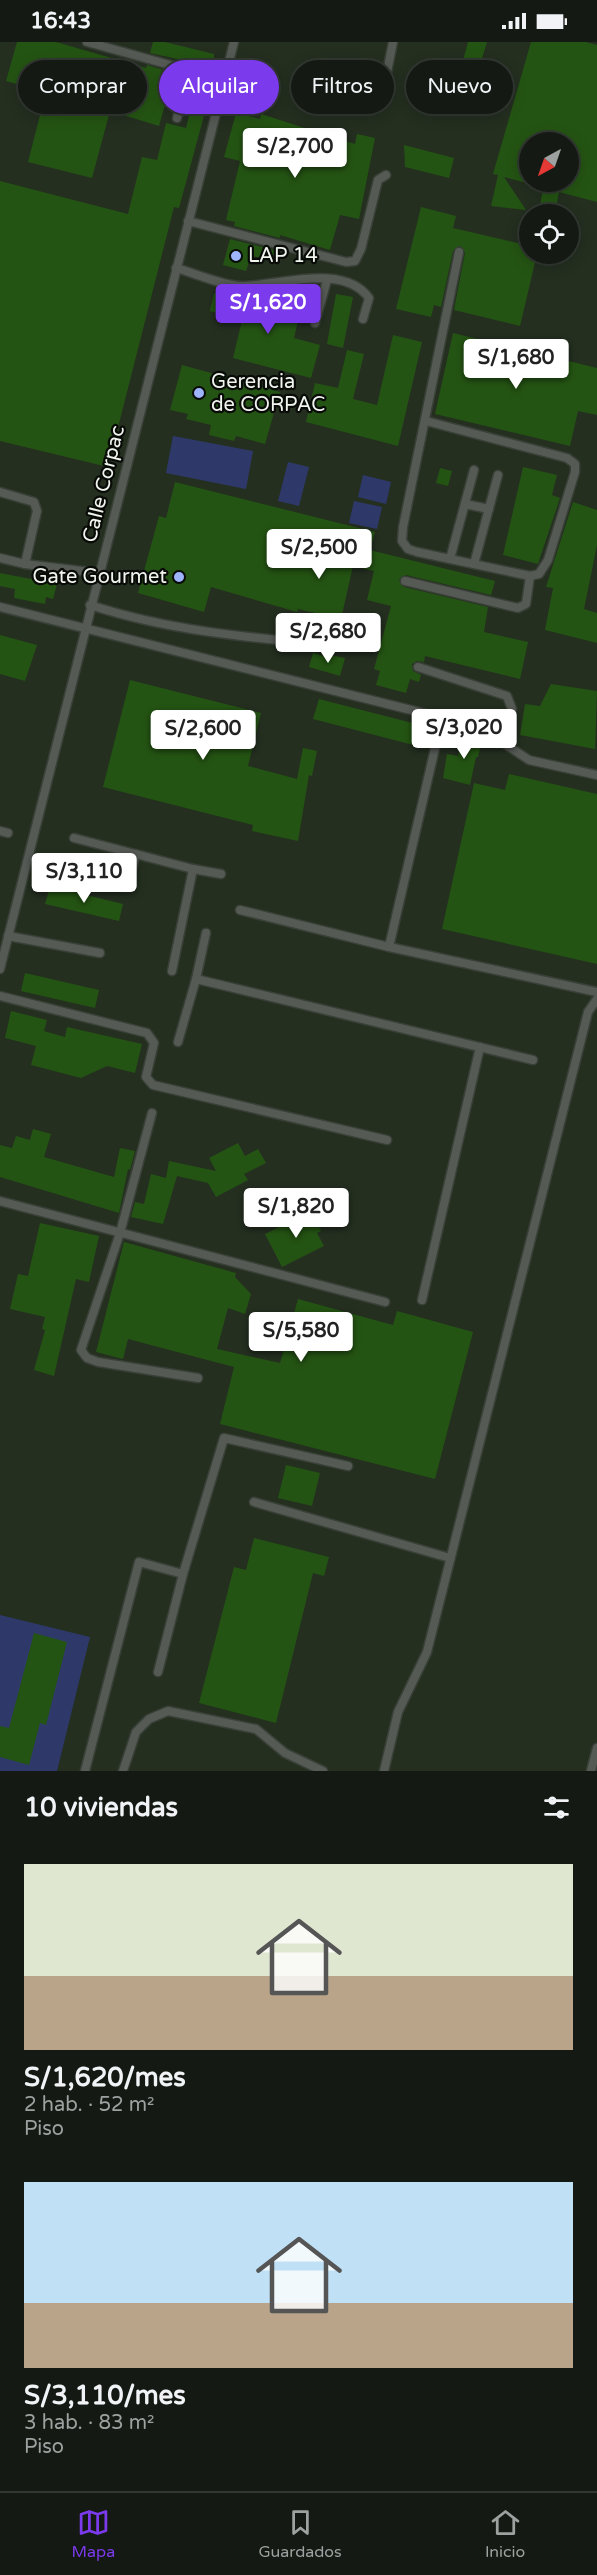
<!DOCTYPE html>
<html lang="es">
<head>
<meta charset="utf-8">
<style>
	body { margin:0; font-family:"Varela Round",sans-serif; background:#1d231c; color:#f1f3f6; height:100vh; display:flex; flex-direction:column; font-size:22px; white-space:nowrap }
	* { box-sizing:border-box; margin:0 }
	p { font-size:20px; color:#9da1a0 }
	.icon { flex:none; width:33px; height:33px; fill:none; stroke:currentColor; stroke-width:2; stroke-linecap:round; stroke-linejoin:round }
	.map { position:relative; height:1729px; overflow:hidden }
	.panel { display:flex; flex-direction:column; background:#141a13; flex:1 }
	.panel>* { flex:none }
	.banner { position:absolute; left:18px; top:18px; width:561px; height:54px; display:flex; gap:12px }
	.needle { width:39px; rotate:220deg }
	.controls { position:absolute; left:519px; top:90px; display:grid; gap:12px }
	.controls a { display:grid; place-items:center; width:60px; height:60px; border-radius:50%; background:#141a13; box-shadow:0 3px 15px #0003,0 0 0 2px #333833; font-size:30px }
	.price { position:absolute; translate:-50% -51px; padding:0 14px; border-radius:6px; background:#fff; color:#222; font-size:20px; line-height:39px; filter:drop-shadow(0 2px 3px #0008) }
	.price::after { content:''; position:absolute; left:50%; top:36px; width:18px; height:14px; margin-left:-9px; background:inherit; clip-path:polygon(0 0,100% 0,50% 100%) }
	.price.on { background:#7c3aed; color:#fff }
	ul { padding:0; list-style:none }
	li { display:grid; align-content:center; gap:12px; height:318px; padding:0 24px }
	li span { display:grid; place-items:center; height:186px; border-radius:0px; color:#555 }
	li>.icon { margin-inline-start:auto }
	span .icon { width:108px; height:108px; fill:#fffc; stroke-width:1 }
	li b { font-size:26px }
	h2 { display:flex; justify-content:space-between; align-items:center; height:72px; padding:0 24px; font-size:26px }
	.pill { padding:0 21px; border-radius:27px; background:#141a13; box-shadow:0 3px 15px #0003,0 0 0 2px #333833; font-size:21px; line-height:54px }
	.pill.on { background:#7c3aed; color:#fff }
	.status { display:flex; justify-content:space-between; align-items:center; height:42px; padding:0 30px; background:#141a13; direction:ltr }
	.status svg { height:16px; fill:currentColor }
	.tab-bar { display:flex; justify-content:space-around; align-items:center; height:84px; border-top:2px solid #333833; background:#141a13; font-size:16px; color:#9da1a0 }
	.tab-bar a { display:grid; justify-items:center; gap:3px }
	.tab-bar .on { color:#7c3aed }
	.map>svg:first-child { display:block }
	.built { fill:#242f20; fill-rule:evenodd }
	.green { fill:#2e396a }
	.building { fill:#245413 }
	.lines { fill:none; stroke-linecap:round; stroke-linejoin:round }
	.service-casing { stroke:#394037; stroke-width:11 }
	.service { stroke:#565a55; stroke-width:8 }
	.poi-dot { fill:#9eb4fd; stroke:#080b07; stroke-width:2 }
	.labels { text-anchor:middle; dominant-baseline:central; stroke-width:4.5; stroke-linejoin:round; paint-order:stroke }
	.poi-label { font-size:20px; fill:#f0f5ee; stroke:#080b07; text-anchor:start }
	.street-label { font-size:20px; fill:#f0f5ee; stroke:#080b07 }
</style>
</head>
<body>
<div class="status"><b>16:43</b><svg viewBox="0 0 49 12"><path d="M0 12V9h3v3zM5 12V6h3v6zM10 12V3h3v9zM15 12V0h3v12zM26 1h20v11H26zM47 4h2v5h-2z"/></svg></div>
<div class="map">
<svg width="597" height="1729" viewBox="0 0 597 1729">
	<rect width="100%" height="100%" fill="#1b2319"/>
	<path class="built" d="M0 0H597V1729H0ZM530 100H568V140H530ZM530 172H568V212H530Z"/>
	<g class="green">
		<polygon points="173,394 253,409 246,447 166,431"/>
		<polygon points="288,420 309,425 299,464 278,459"/>
		<polygon points="363,433 391,440 386,462 358,455"/>
		<polygon points="354,459 382,465 377,487 349,481"/>
		<polygon points="0,1573 90,1595 57,1729 0,1729"/>
	</g>
	<g class="building">
		<polygon points="17,0 56,0 146,26 147,23 174,31 159,84 110,69 92,136 28,120 46,50 6,39"/>
		<polygon points="153,0 165,0 214,12 214,25 150,11"/>
		<polygon points="468,0 487,0 479,26 490,29 481,64 443,54 441,62 416,55 422,31 433,33 435,23 460,30"/>
		<polygon points="531,0 586,0 597,3 597,160 559,150 555,172 539,170 543,146 534,143 534,140 568,140 568,100 530,100 530,142 504,135 526,168 491,164 498,133 493,132"/>
		<polygon points="191,66 205,70 179,166 174,165 108,425 0,399 0,139 128,172 142,115 157,118 166,81 186,86"/>
		<polygon points="236,71 260,77 261,72 355,102 357,92 375,96 359,177 340,173 330,208 280,193 280,196 234,184 235,180 226,178 240,119 224,115"/>
		<polygon points="404,103 454,116 449,136 405,125"/>
		<polygon points="421,165 456,174 453,186 530,204 530,212 537,212 520,284 454,268 465,211 460,204 453,209 441,265 434,263 431,275 396,267"/>
		<polygon points="230,197 278,209 276,218 251,214 246,229 223,223"/>
		<polygon points="214,251 239,258 240,252 300,270 294,296 320,303 311,336 233,316 242,278 210,269"/>
		<polygon points="336,252 353,255 343,306 327,302"/>
		<polygon points="453,291 597,326 597,373 578,369 570,404 435,372"/>
		<polygon points="393,293 422,300 398,404 306,380 315,341 338,346 347,308 364,312 353,357 377,363"/>
		<polygon points="182,323 280,350 265,402 236,394 234,399 209,393 211,383 186,377 188,372 170,368"/>
		<polygon points="523,425 557,433 552,453 560,456 538,522 503,513"/>
		<polygon points="440,426 452,429 448,444 436,441"/>
		<polygon points="175,440 375,490 370,508 495,539 491,553 406,533 399,538 404,545 488,565 484,590 528,600 520,637 425,614 424,620 417,619 412,622 413,629 421,633 419,640 410,637 406,651 376,643 380,629 374,627 391,564 367,558 374,529 353,524 341,577 298,567 297,570 211,545 204,570 138,551 159,474 166,476"/>
		<polygon points="573,460 597,468 597,503 584,567 597,571 597,601 545,588 553,546 546,545"/>
		<polygon points="0,531 57,542 53,557 46,555 45,562 14,556 15,547 0,544"/>
		<polygon points="0,593 37,603 25,639 0,632"/>
		<polygon points="313,611 330,616 330,613 345,616 340,634 309,625"/>
		<polygon points="130,638 261,671 248,724 297,737 303,706 317,709 312,734 309,733 298,799 252,789 253,783 103,745"/>
		<polygon points="551,642 597,649 595,707 520,693 525,662 540,664"/>
		<polygon points="319,657 432,686 425,706 313,677"/>
		<polygon points="463,690 483,695 478,715 476,715 470,743 443,736 447,712 458,714"/>
		<polygon points="509,732 597,752 597,922 442,887 474,741 505,748"/>
		<polygon points="50,844 123,862 119,879 45,862"/>
		<polygon points="25,931 99,948 95,966 21,949"/>
		<polygon points="11,969 47,978 44,989 65,995 67,985 142,1002 135,1031 107,1024 81,1036 31,1023 36,1004 5,996"/>
		<polygon points="33,1087 51,1092 44,1115 114,1135 120,1106 135,1109 130,1128 128,1127 119,1171 0,1135 0,1103 12,1106 16,1094 30,1098"/>
		<polygon points="238,1101 245,1114 258,1107 266,1121 244,1132 248,1138 216,1155 208,1141 177,1134 163,1182 131,1175 135,1160 144,1162 151,1132 166,1136 169,1119 216,1129 209,1116"/>
		<polygon points="311,1169 321,1189 317,1191 324,1204 282,1225 265,1192"/>
		<polygon points="40,1181 99,1194 89,1240 76,1237 54,1334 34,1328 45,1288 42,1287 45,1275 10,1267 18,1232 28,1234"/>
		<polygon points="124,1200 236,1231 235,1235 251,1252 245,1272 228,1266 217,1307 280,1321 298,1257 393,1283 397,1269 473,1290 435,1437 220,1382 234,1325 128,1297 123,1317 96,1310"/>
		<polygon points="286,1423 320,1431 312,1464 278,1456"/>
		<polygon points="254,1496 329,1515 324,1534 313,1531 276,1681 199,1661 234,1525 246,1528"/>
		<polygon points="34,1591 67,1600 46,1683 40,1681 29,1723 0,1715 0,1684 9,1686"/>
	</g>
	<g class="lines">
		<defs>
			<g id="service">
				<polyline points="87,0 224,38"/>
				<polyline points="383,50 393,0"/>
				<polyline points="177,76 190,28"/>
				<polyline points="188,179 346,220 355,219 361,207 378,138 386,133"/>
				<path d="M176 226C194 231 224 244 242 244 278 244 343 220 369 256L363 277"/>
				<polyline points="315,281 327,238"/>
				<polyline points="426,379 567,416 575,422 575,430 548,518 539,532 530,534 417,510 408,507 402,499 403,485 459,210"/>
				<polyline points="0,450 34,460 37,469 25,522"/>
				<polyline points="465,462 489,467"/>
				<polyline points="0,516 25,522 98,531"/>
				<polyline points="450,517 474,428"/>
				<polyline points="474,522 498,433"/>
				<polyline points="405,539 518,566 526,562 530,534"/>
				<path d="M90 563C167 588 247 596 328 602"/>
				<polyline points="0,565 451,678 487,690 529,718 597,733"/>
				<polyline points="418,625 507,654 512,667 494,694"/>
				<polyline points="0,789 8,791"/>
				<polyline points="74,796 193,827 172,929"/>
				<polyline points="193,827 221,832"/>
				<polyline points="127,845 136,812"/>
				<polyline points="240,868 389,905 597,950"/>
				<polyline points="8,894 100,911"/>
				<polyline points="389,905 442,676"/>
				<polyline points="0,927 234,0"/>
				<polyline points="196,937 206,891"/>
				<polyline points="0,954 147,991 154,1001 146,1035 153,1043 387,1098"/>
				<polyline points="178,1000 196,937 533,1018"/>
				<polyline points="152,1071 120,1191 81,1308 87,1316 98,1320 198,1336"/>
				<polyline points="0,1159 385,1260"/>
				<polyline points="422,1258 480,1005"/>
				<polyline points="254,1460 450,1516"/>
				<polyline points="158,1630 183,1532 224,1396 348,1424"/>
				<polyline points="85,1729 139,1520 183,1532"/>
				<polyline points="123,1729 136,1690 149,1677 168,1669 256,1687 285,1711 323,1729"/>
				<polyline points="384,1729 398,1670 427,1610 588,970 597,957"/>
				<polyline points="591,1729 597,1706"/>
			</g>
		</defs>
		<use href="#service" class="service-casing"/>
		<use href="#service" class="service"/>
	</g>
	<g class="poi-dot">
		<circle cx="236" cy="214" r="6"/>
		<circle cx="199" cy="351" r="6"/>
		<circle cx="179" cy="535" r="6"/>
	</g>
	<g class="labels">
		<g class="poi-label">
			<text x="248" y="214">LAP 14</text>
			<text x="211" y="340">Gerencia<tspan x="211" dy="23">de CORPAC</tspan></text>
			<text x="167" y="535" text-anchor="end">Gate Gourmet</text>
		</g>
		<g class="street-label">
			<text transform="translate(104 442) rotate(-76)">Calle Corpac</text>
		</g>
	</g>
</svg>
<div class="controls">
<a><svg class="needle" viewBox="-14 -14 28 28"><path d="M0-13l5 13h-10z" fill="#e53935"/><path d="M0 13l5-13h-10z" fill="#9da1a0"/></svg></a>
<a><svg class="icon" aria-label="locate" viewBox="0 0 24 24"><circle cx="12" cy="12" r="6"/><path d="M12 2v4M12 18v4M2 12h4M18 12h4"/></svg></a>
</div>
<b class="price" style="left:295px;top:137px">S/2,700</b>
<b class="price on" style="left:268px;top:293px">S/1,620</b>
<b class="price" style="left:516px;top:348px">S/1,680</b>
<b class="price" style="left:319px;top:538px">S/2,500</b>
<b class="price" style="left:328px;top:622px">S/2,680</b>
<b class="price" style="left:464px;top:718px">S/3,020</b>
<b class="price" style="left:203px;top:719px">S/2,600</b>
<b class="price" style="left:84px;top:862px">S/3,110</b>
<b class="price" style="left:296px;top:1197px">S/1,820</b>
<b class="price" style="left:301px;top:1321px">S/5,580</b>
<div class="banner">
<a class="pill">Comprar</a>
<a class="pill on">Alquilar</a>
<a class="pill">Filtros</a>
<a class="pill">Nuevo</a>
</div>
</div>
<section class="panel">
<h2>10 viviendas<svg class="icon" aria-label="filters" viewBox="0 0 24 24"><path d="M4 7h16M4 17h16"/><circle cx="9" cy="7" r="2"/><circle cx="15" cy="17" r="2"/></svg></h2>
<ul>
<li><span style="background:linear-gradient(#dfe7d0 60%,#b9a48a 0)"><svg class="icon" aria-label="home" viewBox="0 0 24 24"><path d="M3 11l9-7 9 7M6 9v11h12V9"/></svg></span><div><b>S/1,620/mes</b><p>2 hab. · 52 m²</p><p>Piso</p></div></li>
<li><span style="background:linear-gradient(#bfe0f5 65%,#b9a48a 0)"><svg class="icon" aria-label="home" viewBox="0 0 24 24"><path d="M3 11l9-7 9 7M6 9v11h12V9"/></svg></span><div><b>S/3,110/mes</b><p>3 hab. · 83 m²</p><p>Piso</p></div></li>
</ul>
</section>
<nav class="tab-bar">
<a class="on"><svg class="icon" aria-label="map" viewBox="0 0 24 24"><path d="M3 6l6-2 6 2 6-2v14l-6 2-6-2-6 2zM9 4v14M15 6v14"/></svg>Mapa</a>
<a><svg class="icon" aria-label="saved" viewBox="0 0 24 24"><path d="M7 4h10v16l-5-4-5 4z"/></svg>Guardados</a>
<a><svg class="icon" aria-label="home" viewBox="0 0 24 24"><path d="M3 11l9-7 9 7M6 9v11h12V9"/></svg>Inicio</a>
</nav>
</body>
</html>
